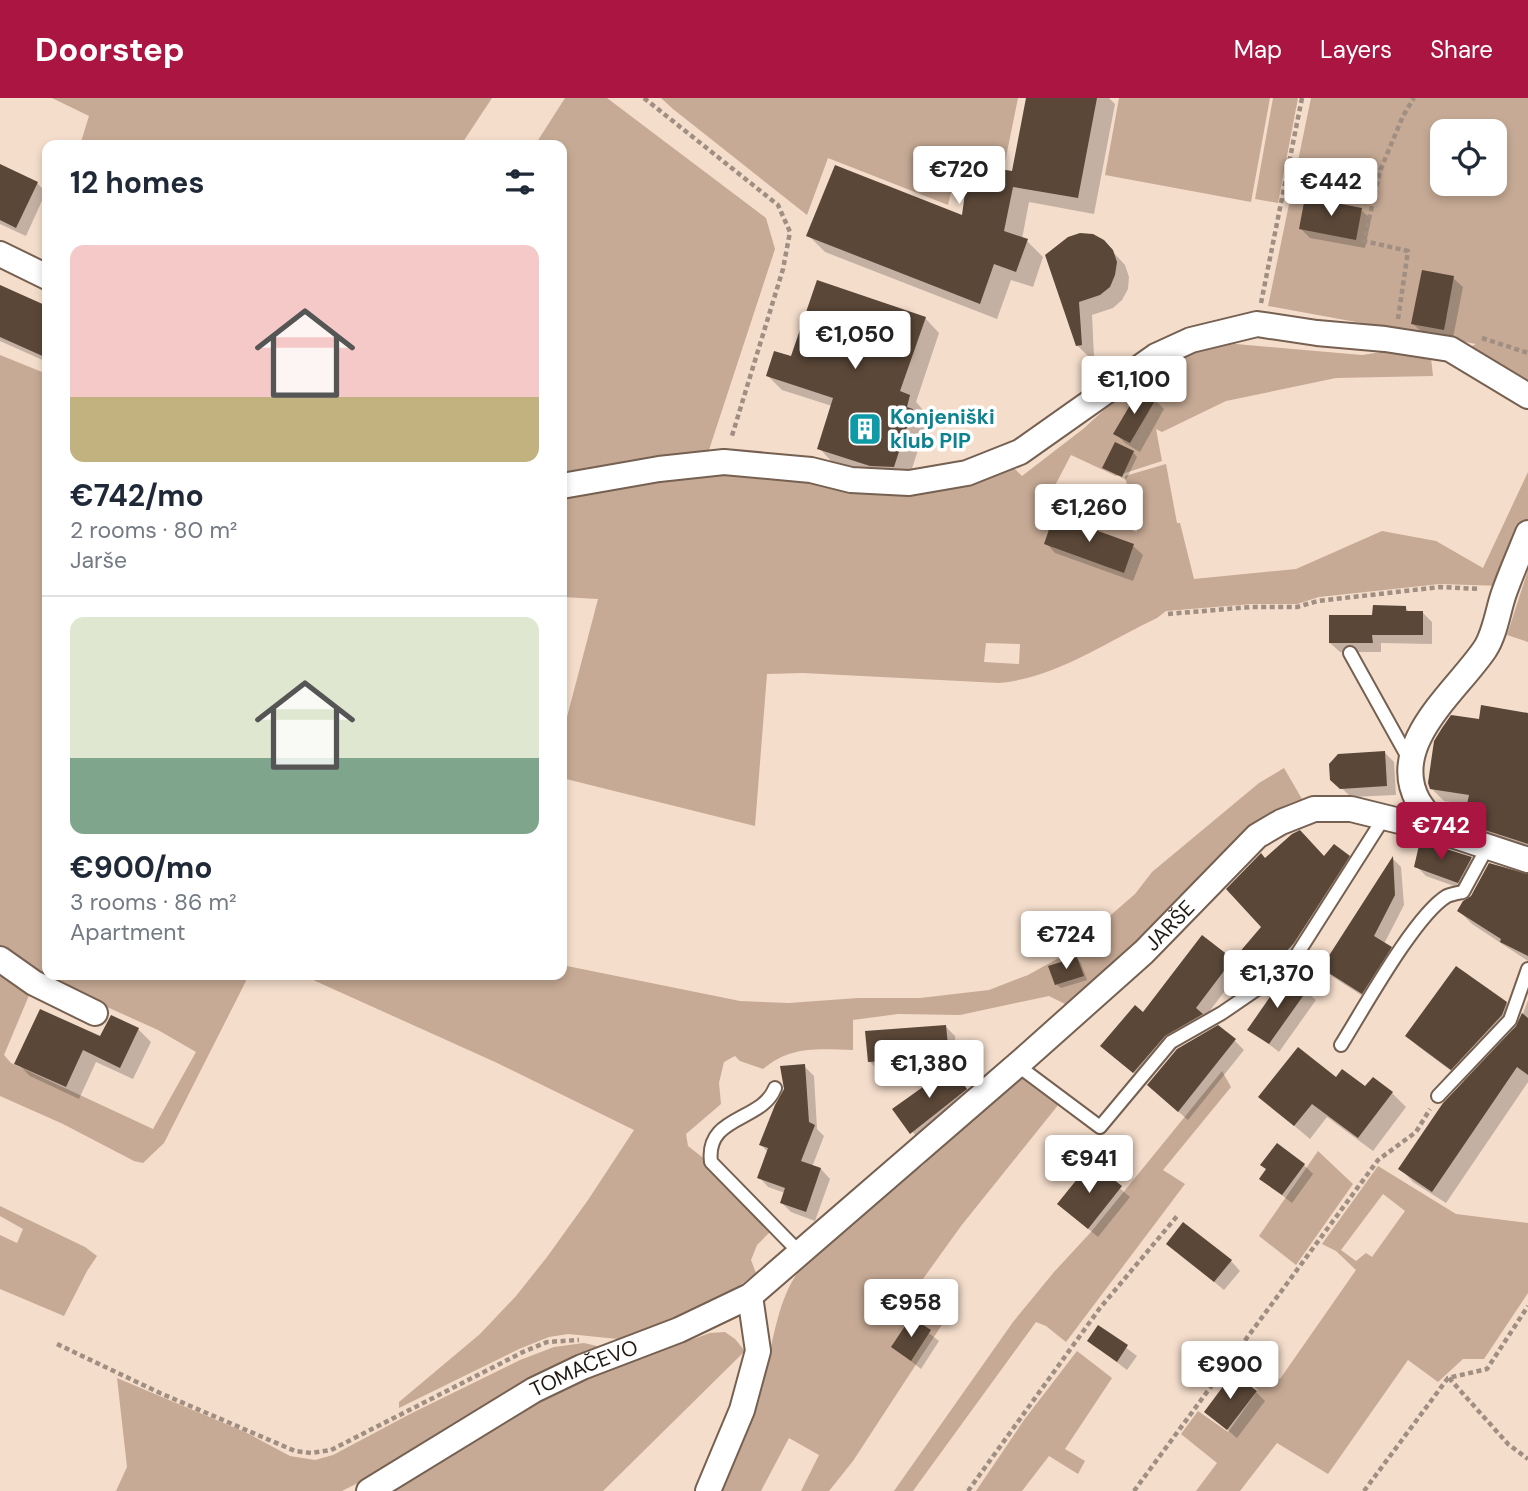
<!DOCTYPE html>
<html lang="en">
<head>
<meta charset="utf-8">
<style>
	body { margin:0; font-family:"DM Sans",sans-serif; background:#f6f6f7; color:#1f2937; height:100vh; display:flex; flex-direction:column; font-size:26px; white-space:nowrap }
	* { box-sizing:border-box; margin:0 }
	p { font-size:23px; color:#747a83 }
	.icon { flex:none; width:38px; height:38px; fill:none; stroke:currentColor; stroke-width:2; stroke-linecap:round; stroke-linejoin:round }
	.map { position:relative; flex:1; overflow:hidden }
	.panel { position:absolute; left:42px; top:42px; width:525px; height:840px; display:flex; flex-direction:column; background:#fff; border-radius:14px; box-shadow:0 4px 10px #0003 }
	.panel>* { flex:none }
	.tools { position:absolute; left:1430px; top:21px; display:grid; gap:14px }
	.tools a { display:grid; place-items:center; width:77px; height:77px; border-radius:14px; background:#fff; box-shadow:0 4px 10px #0003; font-size:35px }
	.price { position:absolute; translate:-50% -60px; padding:0 16px; border-radius:7px; background:#fff; color:#222; font-size:23px; line-height:46px; filter:drop-shadow(0 2px 4px #0008) }
	.price::after { content:''; position:absolute; left:50%; top:42px; width:21px; height:16px; margin-left:-10px; background:inherit; clip-path:polygon(0 0,100% 0,50% 100%) }
	.price.current { background:#aa1542; color:#fff }
	ul { padding:0; list-style:none }
	li { display:grid; align-content:center; gap:14px; height:371px; padding:0 28px }
	li+li { border-top:2px solid #e0e1e3 }
	li span { display:grid; place-items:center; height:217px; border-radius:14px; color:#555 }
	li>.icon { margin-inline-start:auto }
	span .icon { width:126px; height:126px; fill:#fffc; stroke-width:1 }
	li b { font-size:30px }
	h2 { display:flex; justify-content:space-between; align-items:center; height:84px; padding:0 28px; font-size:30px }
	header { display:flex; align-items:center; gap:42px; box-sizing:border-box; height:98px; padding:0 35px; background:#aa1542; color:#fff }
	header strong { font-size:33px }
	nav { display:flex; gap:38px; margin-inline-start:auto; font-size:24px }
	.map>svg:first-child { display:block }
	.green { fill:#c6aa95; fill-rule:evenodd }
	.shadow { fill:#0003 }
	.building { fill:#5a4738 }
	.lines { fill:none; stroke-linecap:round; stroke-linejoin:round }
	.service-casing { stroke:#756051; stroke-width:16 }
	.minor-casing { stroke:#756051; stroke-width:28 }
	.path { stroke:#9f8e81; stroke-width:4.5; stroke-dasharray:5 3.5; stroke-linecap:butt }
	.service { stroke:#fff; stroke-width:12 }
	.minor { stroke:#fff; stroke-width:24 }
	.labels { text-anchor:middle; dominant-baseline:central; stroke-width:7; stroke-linejoin:round; paint-order:stroke }
	.culture-label { font-size:21px; font-weight:bold; fill:#0d838f; stroke:#fff; text-anchor:start }
	.street-label { font-size:21px; fill:#211913; stroke:#fff }
</style>
</head>
<body>
<header>
<strong>Doorstep</strong>
<nav><a>Map</a><a>Layers</a><a>Share</a></nav>
</header>
<div class="map">
<svg width="1528" height="1393" viewBox="0 0 1528 1393">
	<rect width="100%" height="100%" fill="#f4ddcb"/>
	<g class="green">
		<polygon points="52,0 492,0 461,47 80,47 89,18"/>
		<polygon points="565,0 607,0 766,120 775,151 707,358 562,380 562,47 535,47"/>
		<polygon points="661,0 1018,0 1004,69 960,58 948,107 828,60 807,117 673,11"/>
		<polygon points="1119,0 1270,0 1251,104 1105,77"/>
		<polygon points="1273,0 1298,0 1278,105 1255,101"/>
		<path d="M1311 0H1528V291L1466 251 1476 246 1268 208ZM1442 33H1494V86H1442Z"/>
		<path d="M1232 239 1236 246 1362 257 1394 252 1431 260 1433 278 1336 280 1226 303 1162 334 1156 331 1162 363 1116 378 1071 357 1048 401 1137 434 1125 378 1166 366 1177 425H1180L1194 481 1296 471 1382 433 1436 443 1483 470 1528 374V424L1502 488 1440 486 1319 499 1297 506H1252L1166 513 1157 520C1106 544 1056 580 999 585L803 575 767 576 755 728 562 680V638L598 501 562 499V395L731 372 846 389 1009 365 1022 378 1083 331 1104 312 1123 290 1155 266ZM986 545 1020 546 1019 566 984 564Z"/>
		<polygon points="0,257 47,276 47,877 249,877 164,1045 143,1065 134,1063 63,1026 0,998 0,869 30,895 4,957 11,965 153,1031 196,954 158,932 34,876 0,849"/>
		<polygon points="1528,472 1528,544 1507,537"/>
		<path d="M1284 670 1302 701C1277 709 1260 721 1241 738L1112 872 1069 908 1049 898 960 917 898 916 853 922V952C819 951 791 947 763 971L740 963 735 958 724 964 719 985 721 1006 686 1036 688 1048 702 1059 770 1134 757 1147 751 1162 756 1175 725 1199 650 1235 618 1241 568 1236 549 1239 519 1251 399 1310V1304L480 1236 516 1198 547 1159 588 1102 634 1032 495 964 302 877H562V867L740 903 789 905 858 900H920L989 892 1028 877 1066 856 1135 796 1152 774 1259 685Z"/>
		<polygon points="1222,973 1231,989 1163,1072 1185,1086 1066,1244 1046,1228 1036,1224 913,1393 894,1393 1013,1224 1054,1174 1091,1134"/>
		<path d="M1017 977 1029 978 1059 1006 961 1128 905 1206 933 1223 945 1222 853 1363 829 1393H801L819 1357 789 1340 761 1393H719C734 1353 754 1313 765 1272 775 1237 778 1201 800 1171 832 1141 864 1109 898 1082 913 1069 926 1074 933 1051Z"/>
		<polygon points="1318,1053 1353,1086 1296,1167 1259,1138"/>
		<path d="M1378 1068 1456 1116 1528 1125V1195L1484 1261H1463L1438 1284 1408 1262 1328 1376 1277 1345 1240 1393H1196L1217 1365 1181 1336 1198 1313 1228 1334 1258 1292 1231 1270 1243 1252 1280 1281 1356 1172 1336 1153 1322 1146ZM1383 1096 1405 1113 1372 1159 1366 1155 1356 1163 1341 1152Z"/>
		<polygon points="0,1108 85,1149 97,1158 87,1173 64,1218 0,1191 0,1137 17,1145 23,1131 0,1118"/>
		<polygon points="725,1234 735,1241 745,1253 603,1393 388,1393 453,1357 493,1330 557,1292 580,1282 710,1235"/>
		<path d="M584 1245 601 1249C508 1286 431 1350 342 1393H116L127 1369 117 1280 245 1334 290 1358 315 1362 333 1357 412 1315 520 1262 554 1249Z"/>
		<polygon points="1077,1253 1112,1280 1065,1351 1085,1363 1078,1376 1049,1358 1022,1393 976,1393 1024,1322"/>
	</g>
	<g class="shadow">
		<polygon points="1027,0 1109,0 1115,6 1094,116 1029,104 1022,141 1027,143 1043,159 1033,189 1011,182 997,221 825,154 809,138 963,119 1013,75"/>
		<polygon points="0,68 37,85 46,94 26,138 0,126"/>
		<polygon points="1361,112 1371,121 1365,150 1310,140 1300,130"/>
		<polygon points="1103,143 1125,167 1129,179 1128,191 1122,202 1113,210 1092,217 1094,259 1090,260 1077,247 1047,158"/>
		<polygon points="1453,180 1463,189 1453,240 1423,235 1413,226"/>
		<polygon points="0,187 47,209 47,264 0,243"/>
		<polygon points="925,220 939,235 916,304 924,313 921,322 926,327 908,383 885,382 833,365 819,350 832,308 782,292 768,278 792,260"/>
		<polygon points="1155,302 1164,311 1140,354 1125,345 1116,336"/>
		<polygon points="1133,354 1137,359 1126,382 1104,370"/>
		<polygon points="1055,419 1133,448 1143,457 1133,483 1055,455 1046,445"/>
		<polygon points="1405,509 1410,515 1423,515 1432,524 1432,546 1381,545 1381,554 1340,554 1330,545 1374,519"/>
		<polygon points="1528,617 1528,752 1478,737 1465,724 1469,707 1444,703 1431,690 1480,623"/>
		<polygon points="1384,654 1394,664 1396,697 1351,699 1332,681"/>
		<polygon points="1421,746 1471,761 1480,770 1468,793 1426,778 1416,768"/>
		<polygon points="1348,759 1360,770 1305,856 1282,882 1274,888 1251,867 1263,829 1265,762"/>
		<polygon points="1393,761 1401,769 1404,807 1384,846 1400,860 1372,904 1333,879 1323,870"/>
		<polygon points="1528,778 1528,863 1472,826 1459,813 1472,799"/>
		<polygon points="1203,840 1241,872 1205,919 1174,947 1144,983 1112,957"/>
		<polygon points="1077,861 1081,865 1087,882 1061,890 1056,886"/>
		<polygon points="1290,881 1316,902 1279,954 1249,931"/>
		<polygon points="1528,902 1528,984 1446,1105 1413,1084 1401,1071 1466,984 1419,949 1407,938 1506,905 1518,917 1511,936 1518,929"/>
		<polygon points="946,929 955,938 957,967 879,973 869,963"/>
		<polygon points="138,931 151,944 133,981 96,964 79,1001 30,978 17,965"/>
		<polygon points="1234,942 1244,952 1188,1022 1149,988"/>
		<polygon points="804,968 814,978 817,1031 824,1038 812,1069 821,1071 830,1081 815,1123 791,1114 782,1105 785,1095 768,1089 759,1079 768,1054 761,1047"/>
		<polygon points="951,972 975,1001 921,1044 895,1012"/>
		<polygon points="1337,981 1366,991 1392,995 1406,1009 1373,1053 1327,1019 1310,1041 1260,999"/>
		<polygon points="1091,1066 1130,1099 1098,1139 1059,1106"/>
		<polygon points="1304,1067 1313,1076 1292,1105 1261,1081"/>
		<polygon points="1168,1146 1231,1163 1240,1173 1224,1192"/>
		<polygon points="912,1222 939,1243 921,1271 893,1249"/>
		<polygon points="1099,1229 1137,1258 1127,1272 1089,1243"/>
		<polygon points="1256,1294 1265,1303 1237,1340 1206,1314"/>
	</g>
	<g class="building">
		<polygon points="1026,0 1097,0 1078,100 1013,89 1004,133 1028,141 1016,174 994,166 980,206 806,138 835,67 962,117 969,66 1012,73"/>
		<polygon points="0,66 38,84 16,130 0,122"/>
		<polygon points="1305,99 1362,110 1356,142 1299,131"/>
		<polygon points="1080,135 1093,136 1104,142 1113,152 1117,164 1115,177 1110,189 1100,197 1079,204 1082,247 1076,248 1045,157 1068,139"/>
		<polygon points="1422,172 1454,178 1444,232 1411,226"/>
		<polygon points="817,182 926,219 900,293 910,297 907,309 913,311 894,369 870,368 817,351 833,300 766,278 774,253 791,258"/>
		<polygon points="0,187 47,208 47,260 0,239"/>
		<polygon points="1139,292 1156,301 1130,345 1113,336"/>
		<polygon points="1115,344 1134,353 1122,379 1102,370"/>
		<polygon points="1054,417 1134,446 1124,475 1044,446"/>
		<polygon points="1373,507 1406,508 1406,513 1423,513 1423,537 1372,537 1373,545 1329,545 1329,517 1372,517"/>
		<polygon points="1481,607 1528,615 1528,746 1463,725 1469,697 1430,691 1428,685 1434,643 1442,630 1451,617 1479,621"/>
		<polygon points="1385,653 1387,688 1340,691 1330,682 1329,666 1338,656"/>
		<polygon points="1300,732 1324,758 1334,746 1350,758 1294,845 1271,871 1262,877 1238,856 1261,829 1226,791 1261,755 1265,760 1292,736"/>
		<polygon points="1420,743 1472,759 1458,785 1414,769"/>
		<polygon points="1393,758 1395,797 1374,838 1392,849 1362,896 1321,870"/>
		<polygon points="1489,765 1528,776 1528,858 1500,844 1501,841 1457,813 1463,803 1471,798"/>
		<polygon points="1202,837 1233,861 1196,910 1203,916 1165,938 1133,975 1100,948 1135,907 1143,914"/>
		<polygon points="1077,859 1084,878 1055,887 1048,868"/>
		<polygon points="1456,868 1507,904 1502,917 1451,972 1405,938"/>
		<polygon points="1290,879 1308,891 1269,946 1247,932 1279,886"/>
		<polygon points="40,911 100,938 111,917 139,930 120,970 83,952 66,989 14,966"/>
		<polygon points="1522,915 1528,920 1528,977 1517,969 1432,1094 1398,1071 1443,1005 1516,928"/>
		<polygon points="946,927 949,958 868,964 865,933"/>
		<polygon points="1218,927 1236,941 1178,1014 1147,987 1177,951"/>
		<polygon points="1298,949 1336,979 1342,971 1365,988 1373,979 1393,994 1358,1040 1312,1006 1294,1028 1258,999"/>
		<polygon points="805,966 809,1024 815,1027 801,1063 821,1070 806,1114 780,1105 785,1090 757,1080 768,1050 759,1047 775,1007 784,991 780,968"/>
		<polygon points="951,969 967,991 910,1036 892,1011"/>
		<polygon points="1277,1045 1305,1066 1282,1097 1259,1081 1266,1071 1260,1067"/>
		<polygon points="1091,1064 1122,1088 1088,1131 1057,1106"/>
		<polygon points="1183,1124 1232,1162 1214,1184 1166,1146"/>
		<polygon points="911,1219 931,1232 911,1263 891,1249"/>
		<polygon points="1098,1227 1128,1247 1117,1264 1087,1243"/>
		<polygon points="1233,1275 1257,1293 1227,1332 1204,1314"/>
	</g>
	<g class="lines">
		<defs>
			<g id="service">
				<polyline points="1350,555 1410,663"/>
				<path d="M1341 947C1363 912 1415 817 1447 798 1452 796 1458 795 1463 794L1487 750"/>
				<polyline points="1017,967 1100,1029 1171,944 1222,915 1289,869 1385,718"/>
				<path d="M775 990C762 1024 705 1017 711 1064L800 1155"/>
				<polyline points="1438,998 1510,922 1528,871"/>
			</g>
			<g id="minor">
				<polyline points="0,156 47,179"/>
				<polyline points="562,388 659,371 724,364 811,372 851,382 909,385 967,375 1020,354 1156,258 1191,242 1257,226 1317,235 1385,241 1450,251 1528,298"/>
				<path d="M1440 733C1433 723 1424 713 1418 703 1387 646 1457 593 1485 551 1495 536 1498 512 1504 495 1511 475 1520 455 1528 435"/>
				<polyline points="0,861 34,885 95,915"/>
				<path id="s1" d="M369 1393 534 1292 582 1269 679 1232 750 1198 1024 961 1144 854 1257 738 1281 724 1314 711H1351L1440 733 1528 762"/>
				<polyline points="708,1393 742,1312 758,1253 750,1198"/>
			</g>
		</defs>
		<use href="#service" class="service-casing"/>
		<use href="#minor" class="minor-casing"/>
		<g class="path">
			<polyline points="644,0 778,107 790,134 783,171 731,341"/>
			<polyline points="1261,205 1302,0"/>
			<polyline points="1398,221 1408,153 1364,143 1380,73 1403,18 1414,0"/>
			<polyline points="1482,240 1528,255"/>
			<polyline points="1168,516 1251,509 1297,509 1318,503 1440,489 1480,491"/>
			<polyline points="57,1246 160,1295 295,1353 311,1355 331,1352 523,1254 547,1244 579,1242"/>
			<polyline points="1449,1280 1508,1346 1528,1361"/>
			<polyline points="968,1393 1100,1210 1178,1117"/>
			<polyline points="1134,1393 1378,1062 1416,1034 1430,1011"/>
			<polyline points="1364,1393 1448,1280 1487,1271 1528,1208"/>
		</g>
		<use href="#service" class="service"/>
		<use href="#minor" class="minor"/>
	</g>
	<defs>
		<symbol id="building-square" viewBox="-11 -11 22 22"><rect x="-9" y="-9" width="18" height="18" rx="4" fill="#0f9aa8" stroke="#fff"/><path d="M-4-6H4V6H1V3H-1V6H-4ZM-2.5-4.3h1.7v1.8h-1.7ZM.8-4.3h1.7v1.8H.8ZM-2.5-1h1.7V.8h-1.7ZM.8-1h1.7V.8H.8Z" fill="#fff"/></symbol>
	</defs>
	<g fill-rule="evenodd">
		<use href="#building-square" x="846" y="312" width="38" height="38"/>
	</g>
	<g class="labels">
		<g class="culture-label">
			<text x="890" y="319">Konjeniški<tspan x="890" dy="24">klub PIP</tspan></text>
		</g>
		<g class="street-label">
			<text stroke="none"><textPath href="#s1" startOffset="989">JARŠE</textPath></text>
			<text stroke="none"><textPath href="#s1" startOffset="248">TOMAČEVO</textPath></text>
		</g>
	</g>
</svg>
<div class="tools">
<a><svg class="icon" aria-label="locate" viewBox="0 0 24 24"><circle cx="12" cy="12" r="6"/><path d="M12 2v4M12 18v4M2 12h4M18 12h4"/></svg></a>
</div>
<b class="price" style="left:959px;top:108px">€720</b>
<b class="price" style="left:1331px;top:120px">€442</b>
<b class="price" style="left:855px;top:273px">€1,050</b>
<b class="price" style="left:1134px;top:318px">€1,100</b>
<b class="price" style="left:1089px;top:446px">€1,260</b>
<b class="price current" style="left:1441px;top:764px">€742</b>
<b class="price" style="left:1066px;top:873px">€724</b>
<b class="price" style="left:1277px;top:912px">€1,370</b>
<b class="price" style="left:929px;top:1002px">€1,380</b>
<b class="price" style="left:1089px;top:1097px">€941</b>
<b class="price" style="left:911px;top:1241px">€958</b>
<b class="price" style="left:1230px;top:1303px">€900</b>
<section class="panel">
<h2>12 homes<svg class="icon" aria-label="filters" viewBox="0 0 24 24"><path d="M4 7h16M4 17h16"/><circle cx="9" cy="7" r="2"/><circle cx="15" cy="17" r="2"/></svg></h2>
<ul>
<li><span style="background:linear-gradient(#f6c9c9 70%,#c2b280 0)"><svg class="icon" aria-label="home" viewBox="0 0 24 24"><path d="M3 11l9-7 9 7M6 9v11h12V9"/></svg></span><div><b>€742/mo</b><p>2 rooms · 80 m²</p><p>Jarše</p></div></li>
<li><span style="background:linear-gradient(#dfe7d0 65%,#7fa58c 0)"><svg class="icon" aria-label="home" viewBox="0 0 24 24"><path d="M3 11l9-7 9 7M6 9v11h12V9"/></svg></span><div><b>€900/mo</b><p>3 rooms · 86 m²</p><p>Apartment</p></div></li>
</ul>
</section>
</div>
</body>
</html>
